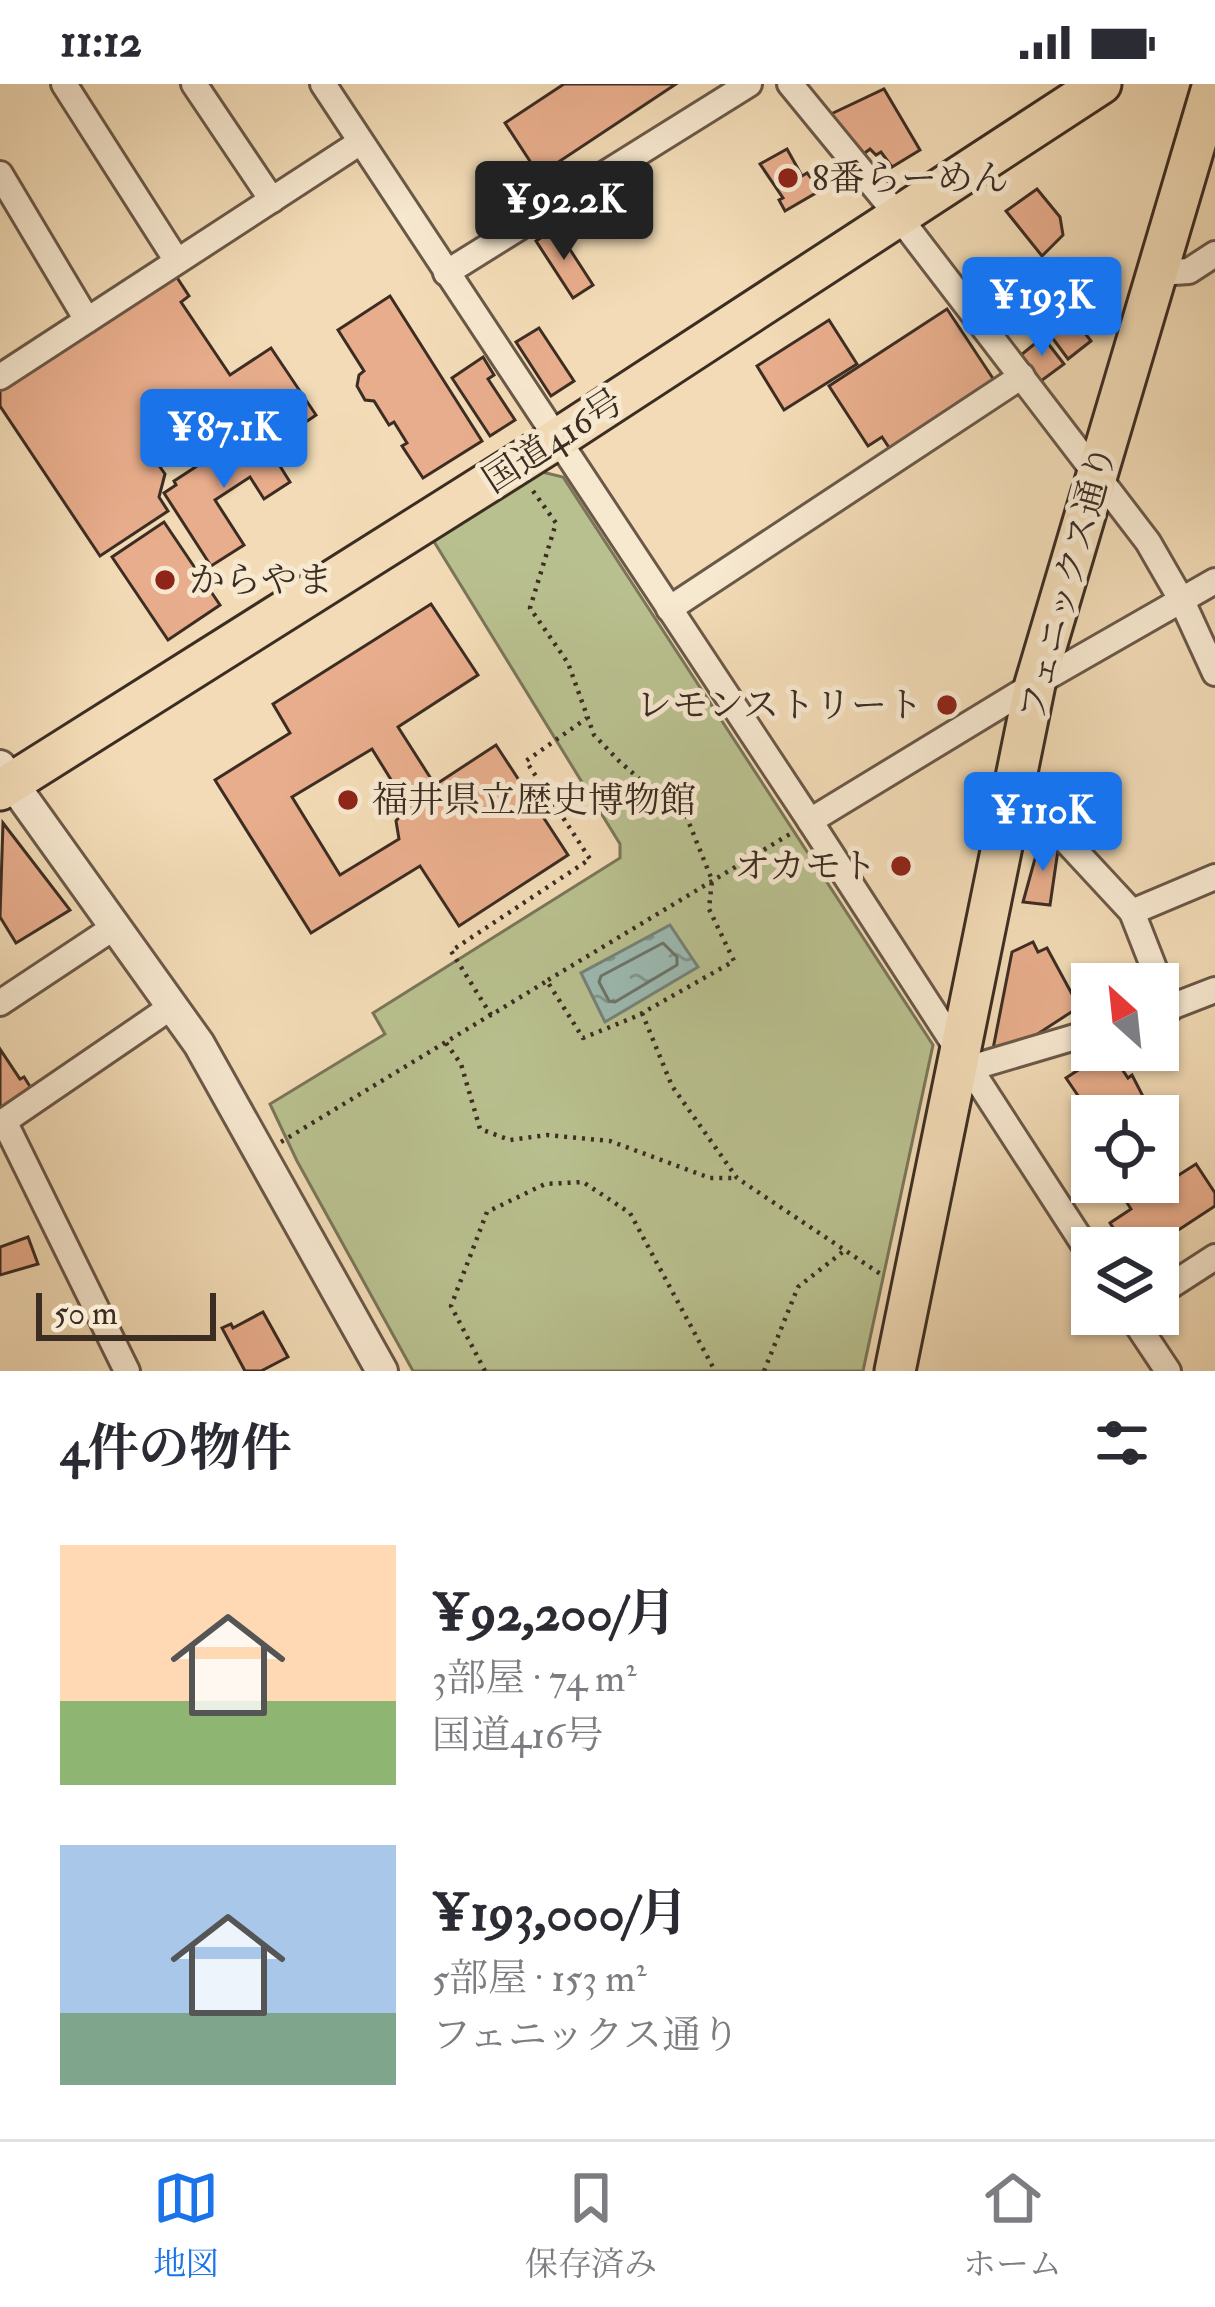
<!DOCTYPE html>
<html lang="ja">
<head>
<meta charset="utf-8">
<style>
	body { margin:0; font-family:"IM FELL Double Pica","Noto Serif JP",serif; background:#f7f7f7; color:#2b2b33; height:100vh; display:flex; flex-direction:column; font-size:45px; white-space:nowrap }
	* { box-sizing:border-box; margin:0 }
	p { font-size:39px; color:#7c7c81 }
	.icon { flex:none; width:66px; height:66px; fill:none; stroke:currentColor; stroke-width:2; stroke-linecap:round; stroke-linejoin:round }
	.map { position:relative; height:1287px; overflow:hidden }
	.panel { display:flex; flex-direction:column; background:#fff; flex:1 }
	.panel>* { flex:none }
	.needle { width:78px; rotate:333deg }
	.tools { position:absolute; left:1071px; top:879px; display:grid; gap:24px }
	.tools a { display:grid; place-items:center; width:108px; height:108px; border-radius:0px; background:#fff; box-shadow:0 3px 9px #0004; font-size:60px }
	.scale { position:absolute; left:36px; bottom:30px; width:180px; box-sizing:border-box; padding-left:12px; border:6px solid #3c2d23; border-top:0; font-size:33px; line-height:42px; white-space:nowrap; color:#3c2d23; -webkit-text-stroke:9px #f7e8d0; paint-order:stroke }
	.price { position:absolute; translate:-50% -102px; padding:0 27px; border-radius:12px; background:#1a73e8; color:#fff; font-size:39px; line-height:78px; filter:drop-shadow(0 3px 6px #0008) }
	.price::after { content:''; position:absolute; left:50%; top:72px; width:36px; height:27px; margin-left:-18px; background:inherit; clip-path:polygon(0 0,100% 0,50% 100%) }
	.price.on { background:#222; color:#fff }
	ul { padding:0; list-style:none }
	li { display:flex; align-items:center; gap:36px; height:300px; padding:0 60px }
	li span { display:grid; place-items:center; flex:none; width:336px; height:240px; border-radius:0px; color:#555 }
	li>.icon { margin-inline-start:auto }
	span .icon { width:144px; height:144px; fill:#fffc; stroke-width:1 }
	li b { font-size:51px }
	h2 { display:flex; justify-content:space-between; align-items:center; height:144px; padding:0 60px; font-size:51px }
	.status { display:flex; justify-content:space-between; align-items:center; height:84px; padding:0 60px; background:#fff; direction:ltr }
	.status svg { height:33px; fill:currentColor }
	.tab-bar { display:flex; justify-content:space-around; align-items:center; height:168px; border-top:3px solid #e1e1e2; background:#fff; font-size:33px; color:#7c7c81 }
	.tab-bar a { display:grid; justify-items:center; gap:6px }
	.tab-bar .on { color:#1a73e8 }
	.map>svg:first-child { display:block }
	.green { fill:#b9c08f; stroke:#7a7659; stroke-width:3 }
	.water { fill:url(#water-ripples); stroke:#768279; stroke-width:3 }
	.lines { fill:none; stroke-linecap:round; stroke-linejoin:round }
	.shore { stroke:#6c746a; stroke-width:3 }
	.building { fill:#e8ad8c; stroke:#3c2d23; stroke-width:3; fill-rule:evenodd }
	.minor-casing { stroke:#6a5848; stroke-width:30 }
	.tertiary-casing { stroke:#6a5848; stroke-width:36 }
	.primary-casing { stroke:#3c2d23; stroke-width:45 }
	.trunk-casing { stroke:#3c2d23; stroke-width:45 }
	.path { stroke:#3c2d23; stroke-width:4.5; stroke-dasharray:3 6; stroke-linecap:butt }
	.minor { stroke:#f7e8d0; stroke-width:24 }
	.tertiary { stroke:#f7e8d0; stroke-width:30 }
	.primary { stroke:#f2dbb6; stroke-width:39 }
	.trunk { stroke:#f2dbb6; stroke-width:39 }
	.poi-dot { fill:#8f2418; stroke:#f7e8d0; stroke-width:4.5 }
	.labels { text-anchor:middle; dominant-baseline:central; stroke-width:10; stroke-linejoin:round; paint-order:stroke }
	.poi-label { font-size:36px; fill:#3c2d23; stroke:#f7e8d0; text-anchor:start }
	.street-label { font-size:36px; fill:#3c2d23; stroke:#f7e8d0 }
</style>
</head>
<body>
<div class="status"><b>11:12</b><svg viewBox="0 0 49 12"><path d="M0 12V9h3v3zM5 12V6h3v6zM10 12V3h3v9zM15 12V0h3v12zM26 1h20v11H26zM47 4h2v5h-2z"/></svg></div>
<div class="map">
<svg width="1215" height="1287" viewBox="0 0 1215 1287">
	<defs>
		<pattern id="water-ripples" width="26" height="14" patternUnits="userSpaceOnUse" patternTransform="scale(3)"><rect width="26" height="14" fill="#9cbab2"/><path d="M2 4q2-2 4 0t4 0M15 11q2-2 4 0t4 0" fill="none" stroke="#809890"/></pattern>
	</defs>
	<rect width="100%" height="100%" fill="#f2dbb6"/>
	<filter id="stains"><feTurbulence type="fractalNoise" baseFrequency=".00167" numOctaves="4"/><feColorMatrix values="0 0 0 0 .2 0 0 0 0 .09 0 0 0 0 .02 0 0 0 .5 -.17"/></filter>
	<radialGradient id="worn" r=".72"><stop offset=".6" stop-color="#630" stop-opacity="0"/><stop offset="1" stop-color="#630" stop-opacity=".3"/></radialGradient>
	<polygon class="green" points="542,388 563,393 933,961 863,1287 413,1287 297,1077 270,1020 385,950 373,929 620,774 620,760 433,456"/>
	<polygon class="water" points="670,841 698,883 605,938 581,889"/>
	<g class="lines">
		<polygon class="shore" points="663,859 677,873 677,881 615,918 609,917 599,898 601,892"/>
	</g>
	<g class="building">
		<polygon points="564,0 676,0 539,91 505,39"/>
		<polygon points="884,5 920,66 892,83 881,68 876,71 870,65 861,72 831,30"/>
		<polygon points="787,65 802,92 807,89 821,106 785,127 779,116 783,114 760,80"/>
		<polygon points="1037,105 1060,133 1063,151 1042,172 1006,127"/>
		<polygon points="556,144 593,201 573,214 536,157"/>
		<polygon points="174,189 189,212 181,218 230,291 271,264 316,331 303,340 285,313 261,329 255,320 160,383 165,390 159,413 168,427 100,472 0,322 0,304"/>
		<polygon points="390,212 482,357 423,394 402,362 407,359 394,338 389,341 374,317 365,316 357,302 359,291 364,287 338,246"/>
		<polygon points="947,225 996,299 892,368 882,353 868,362 829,302"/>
		<polygon points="1070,230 1091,257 1068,275 1048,248"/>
		<polygon points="829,236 857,280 784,326 757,282"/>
		<polygon points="539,244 574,297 551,312 516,258"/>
		<polygon points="1043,253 1064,280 1041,297 1021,271"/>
		<polygon points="483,273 494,291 488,295 515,336 490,352 452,294"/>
		<polygon points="254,341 290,398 264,415 250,393 215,416 244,461 211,482 164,409 176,401 174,397 211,373 214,379 224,373 218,364"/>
		<polygon points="164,438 220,521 168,556 112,473"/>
		<path d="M431 520 478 591 398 643 435 701 496 661 568 771 459 842 420 782 311 849 215 696 290 649 273 620ZM372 665 408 723 396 737 399 755 340 791 292 713Z"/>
		<polygon points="3,739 70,826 16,859 0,833"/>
		<polygon points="1041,753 1059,759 1050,821 1023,818"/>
		<polygon points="1033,858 1038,868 1047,864 1079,923 1033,953 993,965 1012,868"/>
		<polygon points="0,965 20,995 24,993 31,1004 0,1025"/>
		<polygon points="1109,966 1128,994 1132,991 1148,1022 1134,1032 1092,1032 1066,994"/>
		<polygon points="1196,1080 1215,1109 1215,1122 1151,1164 1126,1164 1110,1139 1131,1125 1122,1111 1138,1101 1146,1112"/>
		<polygon points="28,1153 38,1180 0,1191 0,1163"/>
		<polygon points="263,1228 288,1273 261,1287 245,1287 222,1244 231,1240 233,1244"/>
	</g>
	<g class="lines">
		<defs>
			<g id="minor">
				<polyline points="64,0 177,177"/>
				<polyline points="194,0 272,116"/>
				<polyline points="323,0 810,737 1092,1173"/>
				<polyline points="790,0 899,133 1148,458 1182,517 1215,589"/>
				<polyline points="0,90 87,236"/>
				<polyline points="446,189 749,0"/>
				<polyline points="1158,189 1189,187 1215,170"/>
				<polyline points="0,293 359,59"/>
				<polyline points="669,525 1022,292"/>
				<polyline points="1016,703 1132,828 1170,925"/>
				<polyline points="810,737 1035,600 1215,497"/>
				<polyline points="1132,828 1215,793"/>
				<polyline points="0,919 116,842"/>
				<polyline points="1158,928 1215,906"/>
				<polyline points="967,985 1092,948"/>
				<polyline points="4,1037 127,1287"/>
				<polyline points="0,1040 174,921"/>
				<polyline points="1158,1210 1215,1173"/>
				<polyline points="1130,1230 1168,1287"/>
			</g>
			<polyline id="tertiary" points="0,682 199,960 382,1287"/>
			<polyline id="primary" points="895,1287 1035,600 1213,0"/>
			<polyline id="trunk" points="0,706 557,355 1101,0"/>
		</defs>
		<use href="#minor" class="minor-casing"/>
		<use href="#tertiary" class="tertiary-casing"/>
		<use href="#primary" class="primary-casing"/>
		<use href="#trunk" class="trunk-casing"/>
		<g class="path">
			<polyline points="533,407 556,439 530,524 568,579 594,651 619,677 651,705 664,708 685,729 712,796 709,825 734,877 637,932 583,954 547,897 491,931 451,867 590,775 526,677 587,634"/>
			<polyline points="548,896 790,750"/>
			<polyline points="642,929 672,1002 737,1094 882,1191"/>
			<polyline points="446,959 461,980 480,1045 510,1056 547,1051 610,1057 710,1094 737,1094"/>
			<polyline points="281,1058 492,930"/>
			<polyline points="485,1287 451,1222 487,1128 545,1100 583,1098 630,1129 715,1287"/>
			<polyline points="764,1287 798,1203 844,1167"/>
		</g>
		<use href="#minor" class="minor"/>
		<use href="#tertiary" class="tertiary"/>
		<use href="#primary" class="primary"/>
		<use href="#trunk" class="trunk"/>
	</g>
	<g class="poi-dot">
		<circle cx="788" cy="94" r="12"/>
		<circle cx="165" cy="496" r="12"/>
		<circle cx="947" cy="621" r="12"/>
		<circle cx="348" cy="716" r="12"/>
		<circle cx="901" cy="782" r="12"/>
	</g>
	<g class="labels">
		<g class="poi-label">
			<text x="812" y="94">8番らーめん</text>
			<text x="189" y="496">からやま</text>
			<text x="923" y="621" text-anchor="end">レモンストリート</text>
			<text x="372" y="716">福井県立歴史博物館</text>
			<text x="877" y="782" text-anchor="end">オカモト</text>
		</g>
		<g class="street-label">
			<text transform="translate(553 357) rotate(-33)">国道416号</text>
			<text transform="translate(1068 499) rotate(-75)">フェニックス通り</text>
		</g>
	</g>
	<rect width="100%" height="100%" filter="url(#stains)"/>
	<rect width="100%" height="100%" fill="url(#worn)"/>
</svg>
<div class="tools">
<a><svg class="needle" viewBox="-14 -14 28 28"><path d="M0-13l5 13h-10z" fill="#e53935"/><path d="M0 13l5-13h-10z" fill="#7c7c81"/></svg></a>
<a><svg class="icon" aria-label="locate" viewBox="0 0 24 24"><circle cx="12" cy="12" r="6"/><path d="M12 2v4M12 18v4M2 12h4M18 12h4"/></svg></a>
<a><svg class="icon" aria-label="layers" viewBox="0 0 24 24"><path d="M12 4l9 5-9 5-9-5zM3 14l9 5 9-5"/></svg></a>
</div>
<div class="scale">50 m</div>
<b class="price on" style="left:564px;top:179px">¥92.2K</b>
<b class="price" style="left:1042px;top:275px">¥193K</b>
<b class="price" style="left:224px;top:407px">¥87.1K</b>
<b class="price" style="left:1043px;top:790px">¥110K</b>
</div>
<section class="panel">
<h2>4件の物件<svg class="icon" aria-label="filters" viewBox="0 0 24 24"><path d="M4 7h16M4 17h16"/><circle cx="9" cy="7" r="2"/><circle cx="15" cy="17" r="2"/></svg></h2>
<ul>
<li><span style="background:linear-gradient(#ffd9b3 65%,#8fb573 0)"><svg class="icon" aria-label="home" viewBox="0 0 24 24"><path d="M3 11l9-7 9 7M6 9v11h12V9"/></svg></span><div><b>¥92,200/月</b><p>3部屋 · 74 m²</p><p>国道416号</p></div></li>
<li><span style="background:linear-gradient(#a9c7e8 70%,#7fa58c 0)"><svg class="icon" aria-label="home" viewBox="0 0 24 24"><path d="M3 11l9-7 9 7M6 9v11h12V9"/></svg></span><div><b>¥193,000/月</b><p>5部屋 · 153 m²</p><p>フェニックス通り</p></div></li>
</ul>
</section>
<nav class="tab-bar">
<a class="on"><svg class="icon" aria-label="map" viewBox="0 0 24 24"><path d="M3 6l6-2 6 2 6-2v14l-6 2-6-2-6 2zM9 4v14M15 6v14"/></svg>地図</a>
<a><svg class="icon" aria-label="saved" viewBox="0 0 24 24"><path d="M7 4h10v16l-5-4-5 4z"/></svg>保存済み</a>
<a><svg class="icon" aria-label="home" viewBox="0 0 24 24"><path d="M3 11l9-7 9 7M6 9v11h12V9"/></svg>ホーム</a>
</nav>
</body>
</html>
